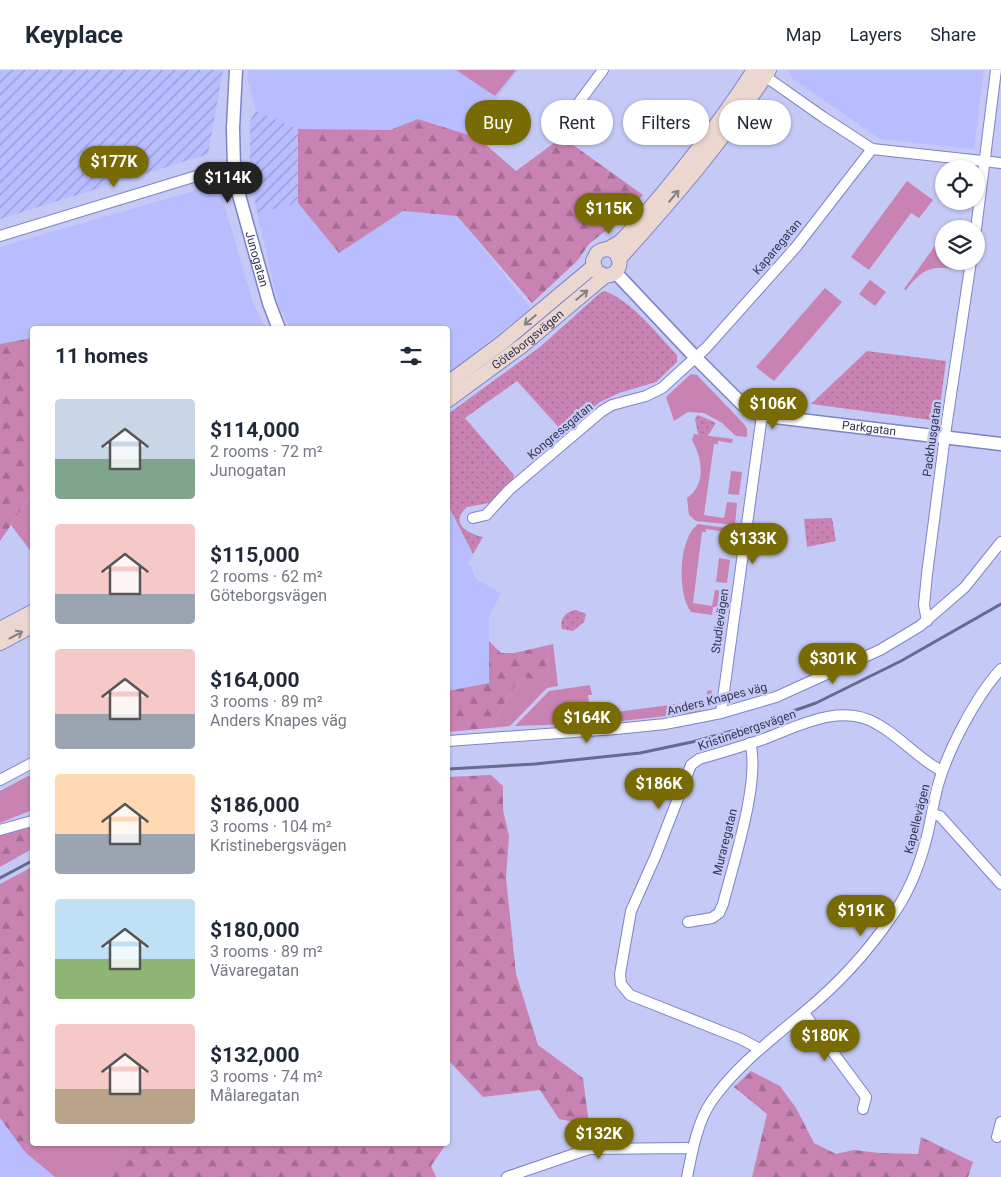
<!DOCTYPE html>
<html lang="en">
<head>
<meta charset="utf-8">
<style>
	body { margin:0; font-family:Roboto,sans-serif; background:#f6f6f7; color:#1f2937; height:100vh; display:flex; flex-direction:column; font-size:19px; white-space:nowrap }
	* { box-sizing:border-box; margin:0 }
	p { font-size:16px; color:#747a83 }
	.icon { flex:none; width:28px; height:28px; fill:none; stroke:currentColor; stroke-width:2; stroke-linecap:round; stroke-linejoin:round }
	.map { position:relative; flex:1; overflow:hidden }
	.drawer { position:absolute; left:30px; top:256px; width:420px; height:820px; display:flex; flex-direction:column; background:#fff; border-radius:5px; box-shadow:0 1px 4px #0004 }
	.drawer>* { flex:none }
	.guide { position:absolute; left:465px; top:30px; width:460px; height:45px; display:flex; gap:10px }
	.buttons { position:absolute; left:935px; top:90px; display:grid; gap:10px }
	.buttons a { display:grid; place-items:center; width:50px; height:50px; border-radius:50%; background:#fff; box-shadow:0 1px 4px #0004; font-size:25px }
	.price { position:absolute; translate:-50% -42px; padding:0 11px; border-radius:18px; background:#796b03; color:#fff; font-size:16px; line-height:32px; filter:drop-shadow(0 1px 2px #0008) }
	.price::after { content:''; position:absolute; left:50%; top:30px; width:15px; height:11px; margin-left:-8px; background:inherit; clip-path:polygon(0 0,100% 0,50% 100%) }
	.price.active { background:#222; color:#fff }
	ul { padding:0; list-style:none }
	li { display:flex; align-items:center; gap:15px; height:125px; padding:0 25px }
	li span { display:grid; place-items:center; flex:none; width:140px; height:100px; border-radius:5px; color:#555 }
	li>.icon { margin-inline-start:auto }
	span .icon { width:60px; height:60px; fill:#fffc; stroke-width:1 }
	li b { font-size:21px }
	h2 { display:flex; justify-content:space-between; align-items:center; height:60px; padding:0 25px; font-size:21px }
	.tag { padding:0 18px; border-radius:22px; background:#fff; box-shadow:0 1px 4px #0004; font-size:18px; line-height:45px }
	.tag.active { background:#796b03; color:#fff }
	header { display:flex; align-items:center; gap:30px; box-sizing:border-box; height:70px; padding:0 25px; background:#fff; border-bottom:1px solid #e0e1e3 }
	header strong { font-size:24px }
	nav { display:flex; gap:28px; margin-inline-start:auto; font-size:18px }
	.map>svg:first-child { display:block }
	.built { fill:#b7bdfe }
	.industrial { fill:url(#industrial-furrows) }
	.grass { fill:#c983b2 }
	.forest { fill:url(#forest-firs) }
	.park { fill:url(#park-dots) }
	.lines { fill:none; stroke-linecap:round; stroke-linejoin:round }
	.minor-casing { stroke:#7e83c9; stroke-width:12 }
	.tertiary-casing { stroke:#7e83c9; stroke-width:15 }
	.secondary-casing { stroke:#7e83c9; stroke-width:16 }
	.minor { stroke:#fff; stroke-width:10 }
	.tertiary { stroke:#fff; stroke-width:12 }
	.secondary { stroke:#ecd7d0; stroke-width:14 }
	.rail { stroke:#676a8e; stroke-width:3 }
	.oneway { stroke:#867e8b }
	.labels { text-anchor:middle; dominant-baseline:central; stroke-width:5; stroke-linejoin:round; paint-order:stroke }
	.street-label { font-size:12px; fill:#333553; stroke:#c4c9f6 }
</style>
</head>
<body>
<header>
<strong>Keyplace</strong>
<nav><a>Map</a><a>Layers</a><a>Share</a></nav>
</header>
<div class="map">
<svg width="1001" height="1107" viewBox="0 0 1001 1107">
	<defs>
		<pattern id="industrial-furrows" width="10" height="10" patternUnits="userSpaceOnUse" patternTransform="scale(1.25)"><rect width="10" height="10" fill="#b7bdfe"/><path d="M-1 1l2-2M0 10L10 0M9 11l2-2" fill="none" stroke="#959ad0"/></pattern>
		<pattern id="forest-firs" width="22" height="20" patternUnits="userSpaceOnUse" patternTransform="scale(1.25)"><rect width="22" height="20" fill="#c983b2"/><path d="M5 1l3.5 6h-7zM16 11l3.5 6h-7z" fill="#a46c93"/></pattern>
		<pattern id="park-dots" width="8" height="8" patternUnits="userSpaceOnUse" patternTransform="scale(1.25)"><rect width="8" height="8" fill="#c983b2"/><path d="M2 2h.1M6 6h.1" fill="none" stroke="#a46c93" stroke-width="1.8" stroke-linecap="round"/></pattern>
	</defs>
	<rect width="100%" height="100%" fill="#c4c9f6"/>
	<g class="built">
		<polygon points="249,0 518,0 482,48 478,68 418,49 390,60 298,59 256,41 247,8"/>
		<polygon points="788,0 984,0 974,79 880,69 793,9"/>
		<polygon points="218,114 253,233 266,259 32,259 32,268 0,274 0,177"/>
		<polygon points="298,133 339,183 403,141 457,146 531,238 448,303 448,259 291,259 279,236 257,143"/>
		<polygon points="450,439 473,484 468,494 471,496 475,508 501,524 489,546 489,613 448,621 448,440"/>
		<polygon points="0,1048 25,1082 32,1074 130,1074 102,1107 0,1107"/>
	</g>
	<g class="industrial">
		<polygon points="0,0 223,0 208,84 0,149"/>
		<polygon points="256,41 298,59 298,133 257,143 250,102 250,51"/>
	</g>
	<g class="grass">
		<polygon points="456,0 516,0 495,26"/>
		<polygon points="907,111 933,130 919,148 911,143 869,200 851,187"/>
		<path d="M944 163V191H955L954 199C929 195 921 201 906 220L904 219Z"/>
		<polygon points="870,210 886,222 875,236 859,224"/>
		<polygon points="825,218 842,232 774,311 756,297"/>
		<polygon points="691,304 697,305 744,354 747,359 747,367 736,366 722,353 704,343 688,342 674,351 666,327"/>
		<path d="M694 364 733 369 732 373 718 371V374H714L704 445 724 448 727 432 737 433 735 455 696 451 689 445 687 428C707 414 702 388 692 370Z"/>
		<polygon points="731,401 742,402 739,425 728,424"/>
		<polygon points="32,424 32,483 11,455"/>
		<path d="M698 454 734 459V465L726 464V462L706 459V462H702L693 533 712 536 715 520 726 521 724 539 713 537 712 545 691 542C677 523 678 469 698 454Z"/>
		<polygon points="719,488 730,490 727,513 716,512"/>
		<polygon points="553,574 558,616 547,618 510,656 490,658 516,614 524,607 547,595 549,575"/>
		<polygon points="590,615 592,625 588,625 589,636 593,636 594,645 707,630 707,621 711,620 712,622 709,635 694,643 603,653 515,656 549,621"/>
		<polygon points="32,704 32,740 0,753 0,721"/>
		<polygon points="32,1072 32,1074 129,1074 101,1107 55,1107 25,1082"/>
	</g>
	<g class="forest">
		<polygon points="418,49 478,68 516,101 562,67 643,125 622,146 613,158 604,162 589,174 578,190 532,233 457,146 403,141 339,183 298,133 298,59 390,60"/>
		<polygon points="32,268 32,424 0,471 0,274"/>
		<polygon points="489,571 501,583 514,583 549,575 547,595 537,610 524,607 516,614 490,658 448,662 448,621 489,613"/>
		<polygon points="491,705 503,716 503,740 509,766 506,808 516,904 538,975 583,1008 589,1055 559,1049 540,1020 483,1027 448,990 448,707"/>
		<polygon points="32,755 32,779 0,797 0,766"/>
		<polygon points="32,797 32,1072 25,1082 0,1048 0,814"/>
		<polygon points="751,1001 780,1016 796,1038 814,1073 836,1084 854,1080 880,1083 918,1084 921,1067 973,1092 968,1107 752,1107 767,1044 734,1017"/>
		<polygon points="129,1074 446,1074 431,1096 436,1107 101,1107"/>
	</g>
	<g class="park">
		<path d="M605 221C634 233 656 263 677 285V292L656 312 619 323 600 332 563 362 517 311 465 348 514 405 513 410 489 433 467 437C449 453 467 463 483 467L473 484 450 439 448 440V344L540 277 600 223Z"/>
		<polygon points="867,281 946,291 938,351 811,334"/>
		<polygon points="698,345 716,353 707,367 698,364 695,349"/>
		<polygon points="832,448 836,471 807,477 804,449"/>
		<path d="M576 540 586 544 584 552 573 561 562 559C559 548 567 541 576 540Z"/>
	</g>
	<g class="lines">
		<defs>
			<g id="minor">
				<polyline points="759,2 823,47 872,79 1001,93"/>
				<polyline points="552,63 571,43 603,0"/>
				<polyline points="976,159 996,0"/>
				<polyline points="0,166 203,104 234,99"/>
				<polyline points="473,448 486,445 509,420 602,341 612,335 646,326 662,318 706,278 796,177 872,79"/>
				<polyline points="927,551 924,535 927,504 946,358 971,191"/>
				<polyline points="721,643 762,345"/>
				<polyline points="448,671 616,659 665,654 721,643 776,627 880,580 920,556 965,517 1001,472"/>
				<polyline points="0,710 32,693"/>
				<polyline points="932,744 940,746 1001,814"/>
				<polyline points="0,760 32,751"/>
				<path d="M688 852 712 848 719 843 723 834C733 795 761 709 750 673"/>
				<polyline points="804,943 866,1027 863,1039"/>
				<path d="M760 979 741 969 630 925 621 914 620 904 631 841 656 785 691 695 699 689C720 683 740 677 761 670 797 657 840 632 877 654 901 667 918 689 942 701"/>
				<polyline points="997,1067 1001,1052"/>
				<polyline points="507,1107 589,1079 685,1078 693,1079"/>
				<path d="M687 1107C692 1082 697 1053 711 1032 735 997 771 970 803 943 836 916 866 884 890 849 907 826 919 797 926 770 931 752 933 733 938 715 948 680 976 626 1001 599"/>
			</g>
			<g id="tertiary">
				<path id="s1" d="M236 0 233 58 234 99 239 125 269 233 279 259"/>
				<path id="s2" d="M615 202 696 288 742 334 756 343 775 347 1001 374"/>
			</g>
			<g id="secondary">
				<path d="M608 179 620 172 626 166C672 114 716 59 754 0"/>
				<path d="M619 189C673 129 726 68 769 0"/>
				<polyline points="448,313 503,272 594,196"/>
				<path id="s3" d="M448 330 523 275 605 206C631 204 618 168 597 183L593 191 596 201 605 206"/>
				<polyline points="0,559 32,542"/>
				<polyline points="0,573 32,556"/>
			</g>
		</defs>
		<use href="#minor" class="minor-casing"/>
		<use href="#tertiary" class="tertiary-casing"/>
		<use href="#secondary" class="secondary-casing"/>
		<use href="#minor" class="minor"/>
		<use href="#tertiary" class="tertiary"/>
		<use href="#secondary" class="secondary"/>
		<g class="rail">
			<polyline points="448,699 535,694 640,683 692,672 750,656 816,633 901,591 1001,534"/>
			<polyline points="0,808 32,791"/>
		</g>
	</g>
	<defs><path id="oneway-shaft" d="M-6 0H5M1.5-3L5.5 0L1.5 3" fill="none" stroke-width="1.6" stroke-linecap="round" stroke-linejoin="round" transform="scale(1.25)"/></defs>
	<g class="oneway">
		<use href="#oneway-shaft" transform="translate(674 126) rotate(-50)"/>
		<use href="#oneway-shaft" transform="translate(582 225) rotate(-40)"/>
		<use href="#oneway-shaft" transform="translate(530 250) rotate(140)"/>
		<use href="#oneway-shaft" transform="translate(16 565) rotate(-28)"/>
	</g>
	<g class="labels">
		<g class="street-label">
			<text transform="translate(777 177) rotate(-50)">Kaparegatan</text>
			<text stroke="none"><textPath href="#s1" startOffset="192">Junogatan</textPath></text>
			<text stroke="none"><textPath href="#s3" startOffset="100">Göteborgsvägen</textPath></text>
			<text stroke="none"><textPath href="#s2" startOffset="314">Parkgatan</textPath></text>
			<text transform="translate(560 361) rotate(-40)">Kongressgatan</text>
			<text transform="translate(932 369) rotate(-82)">Packhusgatan</text>
			<text transform="translate(720 551) rotate(-82)">Studievägen</text>
			<text transform="translate(717 629) rotate(-14)">Anders Knapes väg</text>
			<text transform="translate(747 660) rotate(-19)">Kristinebergsvägen</text>
			<text transform="translate(917 749) rotate(-76)">Kapellevägen</text>
			<text transform="translate(725 772) rotate(-76)">Muraregatan</text>
		</g>
	</g>
</svg>
<div class="buttons">
<a><svg class="icon" aria-label="locate" viewBox="0 0 24 24"><circle cx="12" cy="12" r="6"/><path d="M12 2v4M12 18v4M2 12h4M18 12h4"/></svg></a>
<a><svg class="icon" aria-label="layers" viewBox="0 0 24 24"><path d="M12 4l9 5-9 5-9-5zM3 14l9 5 9-5"/></svg></a>
</div>
<b class="price" style="left:114px;top:118px">$177K</b>
<b class="price active" style="left:228px;top:134px">$114K</b>
<b class="price" style="left:609px;top:165px">$115K</b>
<b class="price" style="left:773px;top:360px">$106K</b>
<b class="price" style="left:753px;top:495px">$133K</b>
<b class="price" style="left:833px;top:615px">$301K</b>
<b class="price" style="left:587px;top:674px">$164K</b>
<b class="price" style="left:659px;top:740px">$186K</b>
<b class="price" style="left:861px;top:867px">$191K</b>
<b class="price" style="left:825px;top:992px">$180K</b>
<b class="price" style="left:599px;top:1090px">$132K</b>
<div class="guide">
<a class="tag active">Buy</a>
<a class="tag">Rent</a>
<a class="tag">Filters</a>
<a class="tag">New</a>
</div>
<section class="drawer">
<h2>11 homes<svg class="icon" aria-label="filters" viewBox="0 0 24 24"><path d="M4 7h16M4 17h16"/><circle cx="9" cy="7" r="2"/><circle cx="15" cy="17" r="2"/></svg></h2>
<ul>
<li><span style="background:linear-gradient(#c9d6e8 60%,#7fa58c 0)"><svg class="icon" aria-label="home" viewBox="0 0 24 24"><path d="M3 11l9-7 9 7M6 9v11h12V9"/></svg></span><div><b>$114,000</b><p>2 rooms · 72 m²</p><p>Junogatan</p></div></li>
<li><span style="background:linear-gradient(#f6c9c9 70%,#9aa5b1 0)"><svg class="icon" aria-label="home" viewBox="0 0 24 24"><path d="M3 11l9-7 9 7M6 9v11h12V9"/></svg></span><div><b>$115,000</b><p>2 rooms · 62 m²</p><p>Göteborgsvägen</p></div></li>
<li><span style="background:linear-gradient(#f6c9c9 65%,#9aa5b1 0)"><svg class="icon" aria-label="home" viewBox="0 0 24 24"><path d="M3 11l9-7 9 7M6 9v11h12V9"/></svg></span><div><b>$164,000</b><p>3 rooms · 89 m²</p><p>Anders Knapes väg</p></div></li>
<li><span style="background:linear-gradient(#ffd9b3 60%,#9aa5b1 0)"><svg class="icon" aria-label="home" viewBox="0 0 24 24"><path d="M3 11l9-7 9 7M6 9v11h12V9"/></svg></span><div><b>$186,000</b><p>3 rooms · 104 m²</p><p>Kristinebergsvägen</p></div></li>
<li><span style="background:linear-gradient(#bfe0f5 60%,#8fb573 0)"><svg class="icon" aria-label="home" viewBox="0 0 24 24"><path d="M3 11l9-7 9 7M6 9v11h12V9"/></svg></span><div><b>$180,000</b><p>3 rooms · 89 m²</p><p>Vävaregatan</p></div></li>
<li><span style="background:linear-gradient(#f6c9c9 65%,#b9a48a 0)"><svg class="icon" aria-label="home" viewBox="0 0 24 24"><path d="M3 11l9-7 9 7M6 9v11h12V9"/></svg></span><div><b>$132,000</b><p>3 rooms · 74 m²</p><p>Målaregatan</p></div></li>
</ul>
</section>
</div>
</body>
</html>
